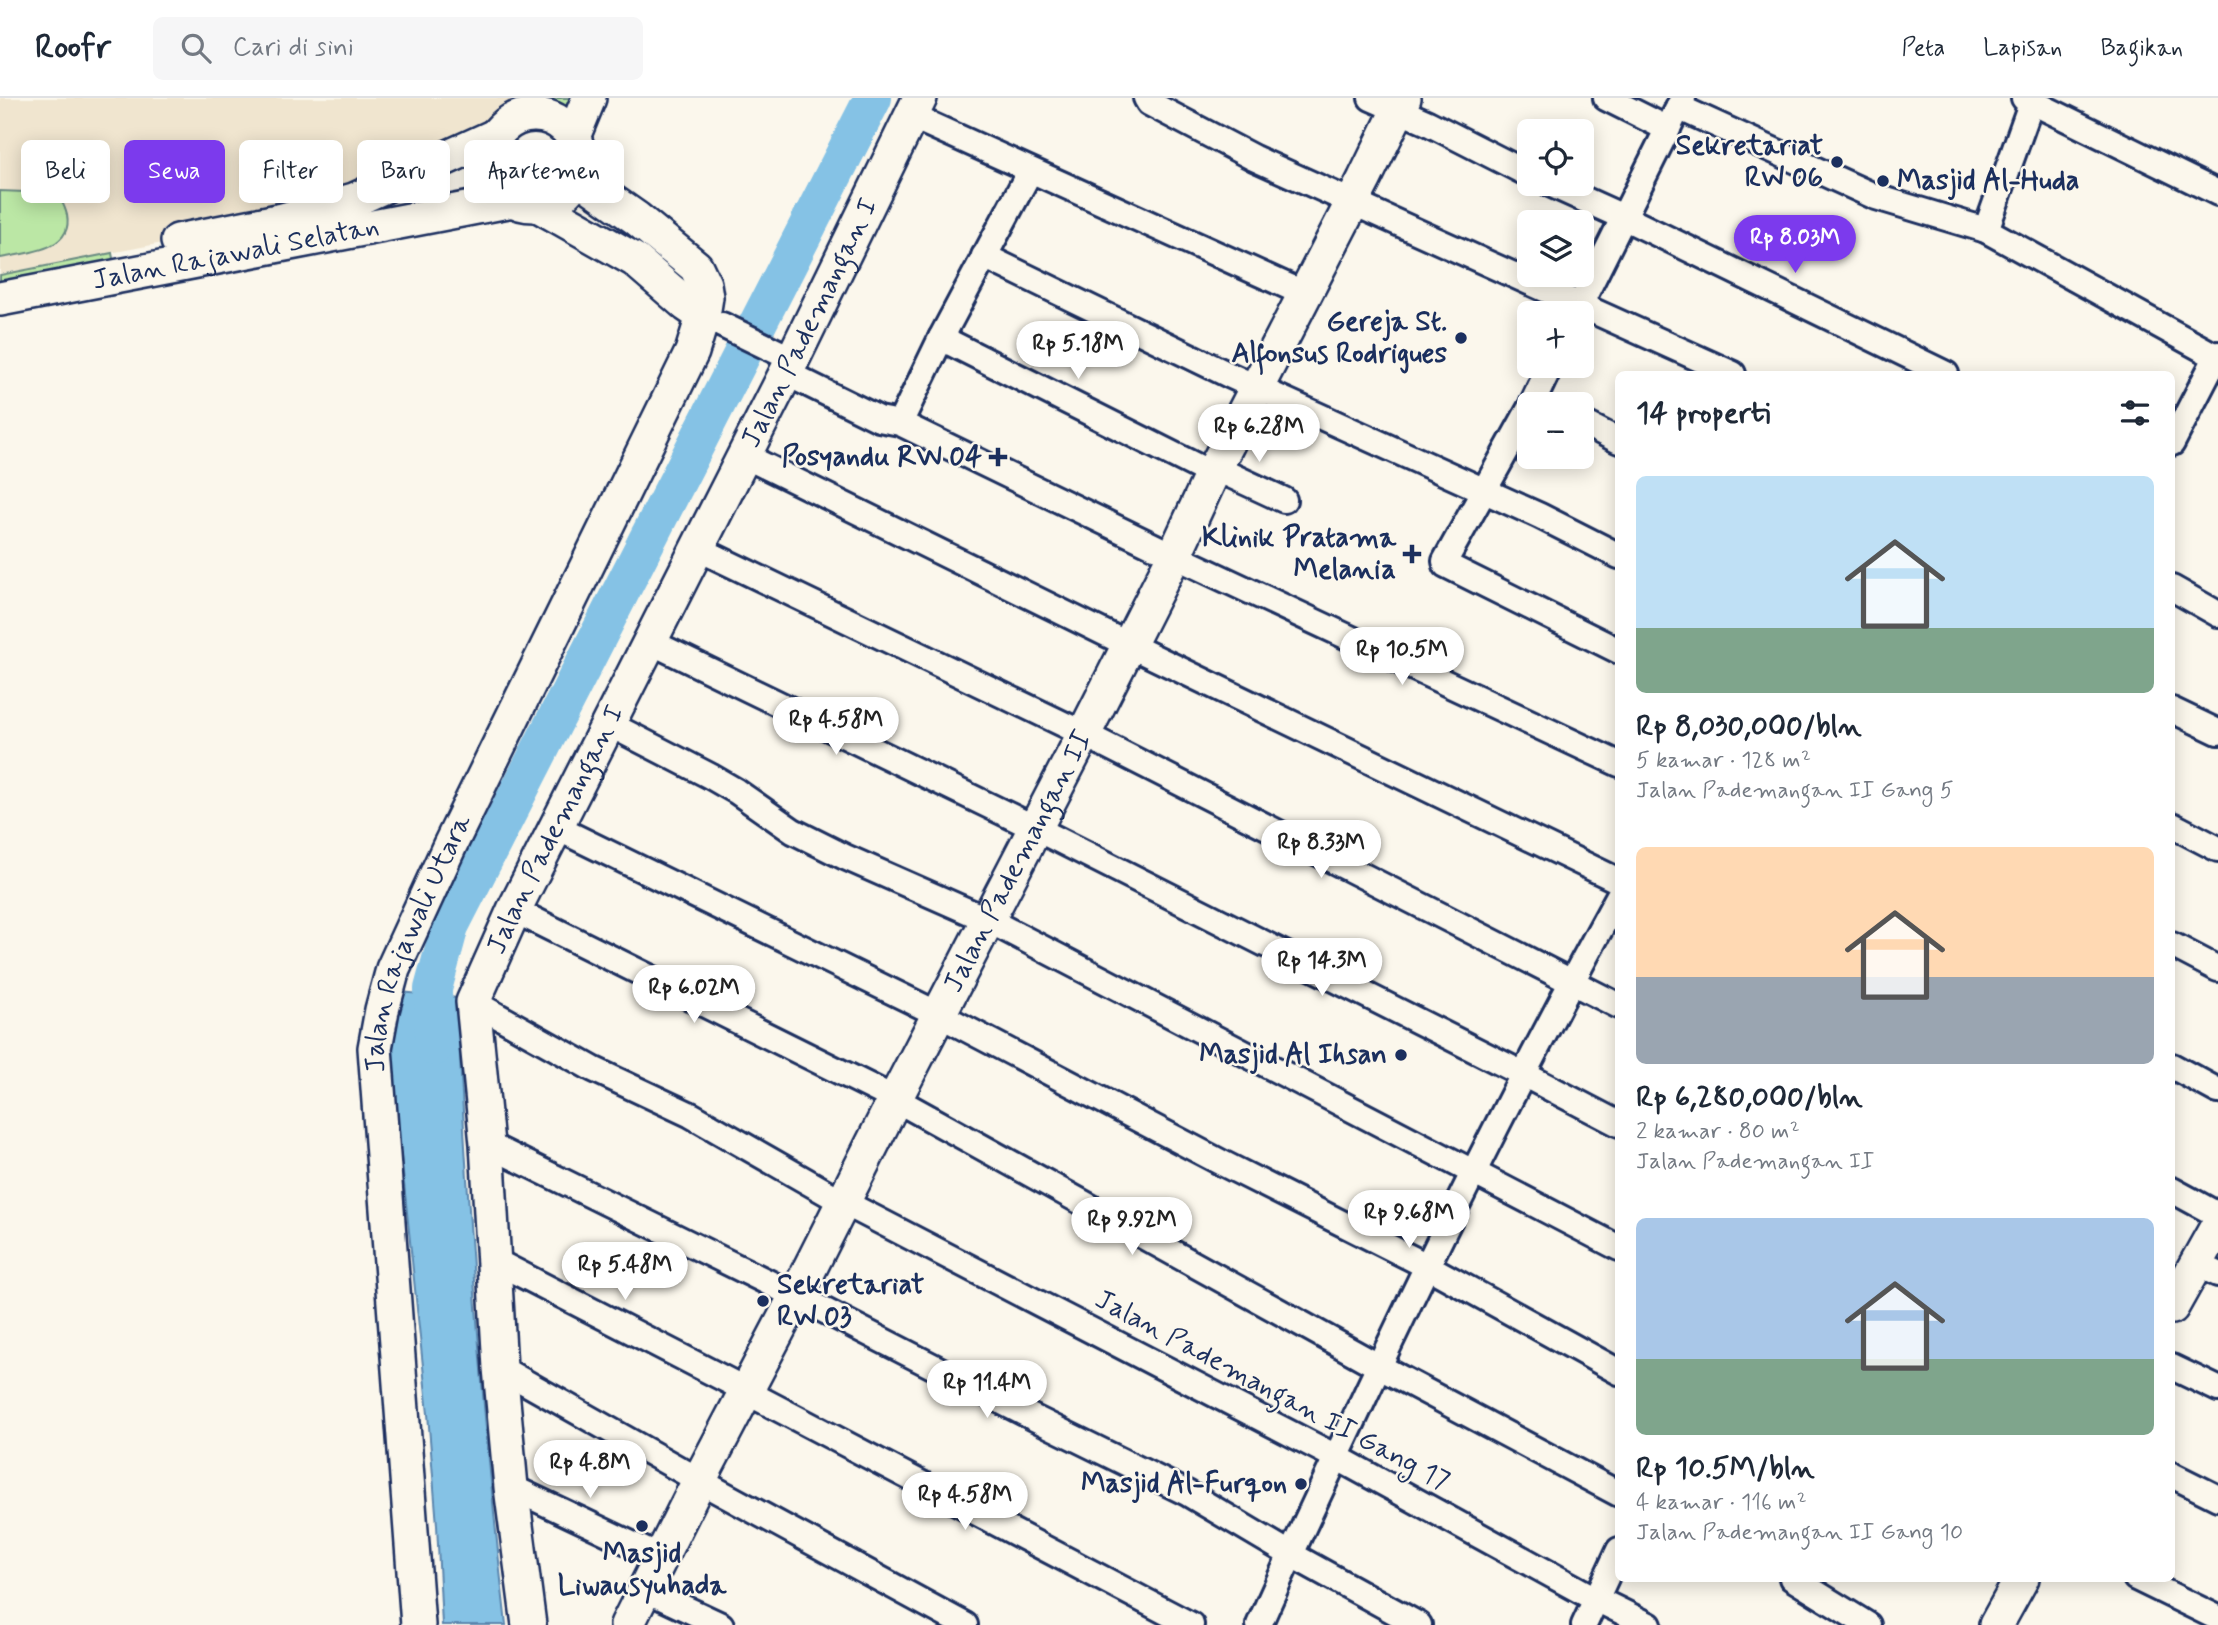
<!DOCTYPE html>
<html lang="id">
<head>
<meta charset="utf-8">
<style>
	body { margin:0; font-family:Mynerve,sans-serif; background:#f6f6f7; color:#1f2937; height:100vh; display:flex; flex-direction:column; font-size:26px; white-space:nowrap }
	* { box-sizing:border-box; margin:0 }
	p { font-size:23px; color:#747a83 }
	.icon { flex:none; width:38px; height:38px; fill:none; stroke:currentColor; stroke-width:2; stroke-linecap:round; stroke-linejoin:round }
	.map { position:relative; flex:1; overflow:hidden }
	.panel { position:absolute; left:1615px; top:273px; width:560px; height:1211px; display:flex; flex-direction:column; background:#fff; border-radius:10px; box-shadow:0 4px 18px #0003 }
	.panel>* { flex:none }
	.guide { position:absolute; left:21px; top:42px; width:665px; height:63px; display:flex; gap:14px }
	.tools { position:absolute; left:1517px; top:21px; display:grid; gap:14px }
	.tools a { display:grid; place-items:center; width:77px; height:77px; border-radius:10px; background:#fff; box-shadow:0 4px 18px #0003; font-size:35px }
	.price { position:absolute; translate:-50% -60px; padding:0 16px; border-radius:24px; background:#fff; color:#222; font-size:23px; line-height:46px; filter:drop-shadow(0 2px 4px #0008) }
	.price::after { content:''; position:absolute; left:50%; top:42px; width:21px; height:16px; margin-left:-10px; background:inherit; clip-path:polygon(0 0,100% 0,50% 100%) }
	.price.on { background:#7c3aed; color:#fff }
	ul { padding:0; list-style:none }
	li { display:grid; align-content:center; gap:14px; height:371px; padding:0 21px }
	li span { display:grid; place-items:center; height:217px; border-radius:10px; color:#555 }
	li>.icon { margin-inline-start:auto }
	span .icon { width:126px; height:126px; fill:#fffc; stroke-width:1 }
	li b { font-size:30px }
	h2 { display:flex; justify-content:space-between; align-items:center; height:84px; padding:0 21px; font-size:30px }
	.tag { padding:0 24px; border-radius:10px; background:#fff; box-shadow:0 4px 18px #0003; font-size:24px; line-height:63px }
	.tag.on { background:#7c3aed; color:#fff }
	header { display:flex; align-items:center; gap:42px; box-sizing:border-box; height:98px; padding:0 35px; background:#fff; border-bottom:2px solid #e0e1e3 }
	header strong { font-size:33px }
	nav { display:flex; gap:38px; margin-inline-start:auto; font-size:24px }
	.search { width:490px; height:63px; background:#f6f6f7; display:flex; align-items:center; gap:18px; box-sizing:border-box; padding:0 24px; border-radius:10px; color:#747a83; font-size:26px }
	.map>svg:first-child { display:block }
	.built { fill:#f0e5cf }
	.green { fill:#bbe7a5; stroke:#6b8b82; stroke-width:2 }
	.water { fill:#85c2e5; stroke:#5b87af; stroke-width:2 }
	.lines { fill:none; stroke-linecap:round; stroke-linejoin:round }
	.river { stroke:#85c2e5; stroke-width:38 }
	.street-casing { stroke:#1b2f5e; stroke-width:30 }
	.secondary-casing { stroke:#1b2f5e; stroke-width:38 }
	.street { stroke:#fbf7ec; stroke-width:24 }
	.secondary { stroke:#fbf7ec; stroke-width:33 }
	.poi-dot { fill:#1b2f5e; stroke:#fbf7ec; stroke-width:2.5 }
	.labels { text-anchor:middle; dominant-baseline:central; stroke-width:5; stroke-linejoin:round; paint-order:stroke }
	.poi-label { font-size:28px; font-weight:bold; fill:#1b2f5e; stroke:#fbf7ec; text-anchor:end }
	.street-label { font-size:28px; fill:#1b2f5e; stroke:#fbf7ec }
</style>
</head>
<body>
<header>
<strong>Roofr</strong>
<div class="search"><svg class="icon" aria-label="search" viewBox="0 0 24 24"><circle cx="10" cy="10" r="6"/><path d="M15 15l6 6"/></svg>Cari di sini</div>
<nav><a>Peta</a><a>Lapisan</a><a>Bagikan</a></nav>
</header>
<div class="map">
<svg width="2218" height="1527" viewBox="0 0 2218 1527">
	<rect width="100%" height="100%" fill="#fbf7ec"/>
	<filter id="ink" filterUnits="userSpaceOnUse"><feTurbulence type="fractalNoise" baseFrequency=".0143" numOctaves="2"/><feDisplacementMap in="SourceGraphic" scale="14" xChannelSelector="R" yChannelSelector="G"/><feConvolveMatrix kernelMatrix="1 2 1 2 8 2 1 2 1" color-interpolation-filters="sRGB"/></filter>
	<g filter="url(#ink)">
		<polygon class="built" points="0,0 538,0 528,19 510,25 497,37 283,122 0,176"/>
		<g class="green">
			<path d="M538 0H589L571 39C558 25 548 20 528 19Z"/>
			<path d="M0 93 51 95C61 100 64 106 67 117 74 153 24 155 0 160Z"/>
			<polygon points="112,155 116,177 0,201 0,177"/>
		</g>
		<path class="water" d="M401 894 457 900C467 1110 482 1318 506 1527H442L437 1427 428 1316 402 1066 388 962Z"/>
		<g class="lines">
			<polyline class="river" points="434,949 433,891 450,828 873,0"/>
			<defs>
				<g id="street">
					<polyline points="1146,0 1149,5 1254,60 1733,276"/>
					<polyline points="1371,0 1428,25 1530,77"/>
					<polyline points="1606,0 1668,31"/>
					<polyline points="2024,0 2218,95"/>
					<polyline points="1678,9 1876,99 1986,132 2217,259"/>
					<polyline points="911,18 1305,196"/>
					<polyline points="1550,86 1623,119 1946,276"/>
					<polyline points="1986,132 2033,0"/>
					<polyline points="984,158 1229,277 1540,418 1619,458"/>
					<polyline points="1576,215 1683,0"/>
					<polyline points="722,227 784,257"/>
					<polyline points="941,240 1212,376"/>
					<polyline points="786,275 879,321 900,325 1162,452 1619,666"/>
					<polyline points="1532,306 1550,268"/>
					<polyline points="1530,310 1445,463 1446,467 1619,553"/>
					<polyline points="1582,324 1619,343"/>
					<polyline points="900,325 941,240 1030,73"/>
					<polyline points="2172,345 2218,256"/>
					<polyline points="743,357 1129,547 1619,783"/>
					<polyline points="1215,370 1284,402"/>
					<polyline points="697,450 1084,636 1619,908"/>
					<polyline points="2172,490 2218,516"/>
					<polyline points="651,544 1035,730 1523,976 1619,1026"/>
					<polyline points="2172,612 2218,634"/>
					<polyline points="609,626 710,678 736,693 793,733 845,759 988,822 1619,1150"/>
					<polyline points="2172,727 2218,751"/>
					<polyline points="555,729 938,916 1224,1066 1427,1168 1619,1274"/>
					<polyline points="514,812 895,1001 1378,1268 1619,1396"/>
					<polyline points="2172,847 2218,871"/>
					<polyline points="473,904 593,971 691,1017 843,1104 1336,1359 1590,1498 1649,1527"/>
					<polyline points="2172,968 2218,993"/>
					<polyline points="487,1046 796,1198 1024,1315 1187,1395 1290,1456 1419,1527"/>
					<polyline points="2172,1092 2218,1117"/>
					<polyline points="495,1163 746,1292 760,1301 1191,1527"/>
					<polyline points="2196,1166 2218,1176"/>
					<polyline points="2172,1269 2218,1291"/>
					<polyline points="500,1270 718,1393 965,1527"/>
					<polyline points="2172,1377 2218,1400"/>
					<polyline points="511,1389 661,1460"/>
					<polyline points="1792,1480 1868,1527"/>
					<polyline points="2136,1480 2218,1520"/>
					<polyline points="644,1491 721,1527"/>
					<path d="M1259 1527C1288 1461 1319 1396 1350 1330 1434 1150 1523 971 1619 797"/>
					<polyline points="1584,1527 1619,1452"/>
				</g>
				<g id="secondary">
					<circle cx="534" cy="62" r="45"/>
					<polyline points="573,39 589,0"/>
					<polyline points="536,106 635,162 687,207 703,218"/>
					<polyline points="178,143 283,122 354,102 497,37"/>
					<path id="s1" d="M0 201 513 102"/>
					<polyline points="2172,1209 2218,1127"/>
					<path id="s2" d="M418 1527 375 950 382 912 393 871 450 747 692 254 703 218 706 199 704 186 696 169 636 120 576 78"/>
					<path id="s3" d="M529 1527 511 1389 500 1270 487 1046 473 904 514 812 786 275 920 0"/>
					<path id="s4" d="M627 1527 700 1381 796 1198 895 1001 1084 636 1174 458 1212 376 1364 82 1404 0"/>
					<polyline points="1996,1527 2022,1480"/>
				</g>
			</defs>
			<use href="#street" class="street-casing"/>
			<use href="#secondary" class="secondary-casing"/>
			<use href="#street" class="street"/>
			<use href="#secondary" class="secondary"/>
		</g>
	</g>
	<g class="poi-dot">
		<circle cx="1837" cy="64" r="7"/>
		<circle cx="1883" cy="83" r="7"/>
		<circle cx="1461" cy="240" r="7"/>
		<path d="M994.5 348.5h7v7h7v7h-7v7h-7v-7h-7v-7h7z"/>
		<path d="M1408.5 445.5h7v7h7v7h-7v7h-7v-7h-7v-7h7z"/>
		<circle cx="1401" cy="957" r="7"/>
		<circle cx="763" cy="1203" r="7"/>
		<circle cx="1301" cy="1386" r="7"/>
		<circle cx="642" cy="1428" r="7"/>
	</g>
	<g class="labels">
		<g class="poi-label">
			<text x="1823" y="48">Sekretariat<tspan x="1823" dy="32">RW 06</tspan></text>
			<text x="1897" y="83" text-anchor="start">Masjid Al-Huda</text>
			<text x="1447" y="224">Gereja St.<tspan x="1447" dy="32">Alfonsus Rodrigues</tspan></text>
			<text x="982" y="359">Posyandu RW 04</text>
			<text x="1396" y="440">Klinik Pratama<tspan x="1396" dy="32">Melania</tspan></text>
			<text x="1387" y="957">Masjid Al Ihsan</text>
			<text x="777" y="1187" text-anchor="start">Sekretariat<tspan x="777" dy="32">RW 03</tspan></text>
			<text x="1287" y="1386">Masjid Al-Furqon</text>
			<text x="642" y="1456" text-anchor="middle">Masjid<tspan x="642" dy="32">Liwausyuhada</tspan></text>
		</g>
		<g class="street-label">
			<text stroke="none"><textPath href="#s1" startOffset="240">Jalan Rajawali Selatan</textPath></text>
			<text stroke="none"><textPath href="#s3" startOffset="1384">Jalan Pademangan I</textPath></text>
			<text stroke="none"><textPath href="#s3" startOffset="817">Jalan Pademangan I</textPath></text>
			<text stroke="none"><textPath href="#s4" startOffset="858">Jalan Pademangan II</textPath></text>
			<text stroke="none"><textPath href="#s2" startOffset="691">Jalan Rajawali Utara</textPath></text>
			<text transform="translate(1272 1293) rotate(28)">Jalan Pademangan II Gang 17</text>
		</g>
	</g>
</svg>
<div class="tools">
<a><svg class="icon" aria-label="locate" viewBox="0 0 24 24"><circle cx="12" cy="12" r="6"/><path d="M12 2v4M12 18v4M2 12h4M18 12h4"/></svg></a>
<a><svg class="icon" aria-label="layers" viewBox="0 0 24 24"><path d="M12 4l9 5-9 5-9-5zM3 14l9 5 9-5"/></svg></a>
<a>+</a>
<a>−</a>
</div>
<b class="price on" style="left:1795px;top:177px">Rp 8.03M</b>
<b class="price" style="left:1078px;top:283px">Rp 5.18M</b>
<b class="price" style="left:1259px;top:366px">Rp 6.28M</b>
<b class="price" style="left:1402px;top:589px">Rp 10.5M</b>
<b class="price" style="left:836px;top:659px">Rp 4.58M</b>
<b class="price" style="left:1321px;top:782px">Rp 8.33M</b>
<b class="price" style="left:1322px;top:900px">Rp 14.3M</b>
<b class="price" style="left:694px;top:927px">Rp 6.02M</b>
<b class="price" style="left:1409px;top:1152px">Rp 9.68M</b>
<b class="price" style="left:1132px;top:1159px">Rp 9.92M</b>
<b class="price" style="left:625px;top:1204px">Rp 5.48M</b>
<b class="price" style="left:987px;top:1322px">Rp 11.4M</b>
<b class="price" style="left:590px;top:1402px">Rp 4.8M</b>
<b class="price" style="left:965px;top:1434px">Rp 4.58M</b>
<div class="guide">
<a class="tag">Beli</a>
<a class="tag on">Sewa</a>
<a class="tag">Filter</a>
<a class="tag">Baru</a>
<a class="tag">Apartemen</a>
</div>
<section class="panel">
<h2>14 properti<svg class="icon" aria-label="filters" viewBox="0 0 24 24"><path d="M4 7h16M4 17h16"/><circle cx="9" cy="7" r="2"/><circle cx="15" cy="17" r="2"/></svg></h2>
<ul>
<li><span style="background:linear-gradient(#bfe0f5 70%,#7fa58c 0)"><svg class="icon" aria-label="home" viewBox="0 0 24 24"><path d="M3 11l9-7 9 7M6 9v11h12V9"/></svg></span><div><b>Rp 8,030,000/bln</b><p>5 kamar · 128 m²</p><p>Jalan Pademangan II Gang 5</p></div></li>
<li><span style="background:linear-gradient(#ffd9b3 60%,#9aa5b1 0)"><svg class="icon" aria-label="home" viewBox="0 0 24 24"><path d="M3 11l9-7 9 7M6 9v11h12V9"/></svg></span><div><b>Rp 6,280,000/bln</b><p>2 kamar · 80 m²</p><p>Jalan Pademangan II</p></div></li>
<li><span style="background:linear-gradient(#a9c7e8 65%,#7fa58c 0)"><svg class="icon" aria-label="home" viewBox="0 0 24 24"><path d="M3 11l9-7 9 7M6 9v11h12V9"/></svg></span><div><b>Rp 10.5M/bln</b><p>4 kamar · 116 m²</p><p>Jalan Pademangan II Gang 10</p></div></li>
</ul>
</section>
</div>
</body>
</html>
